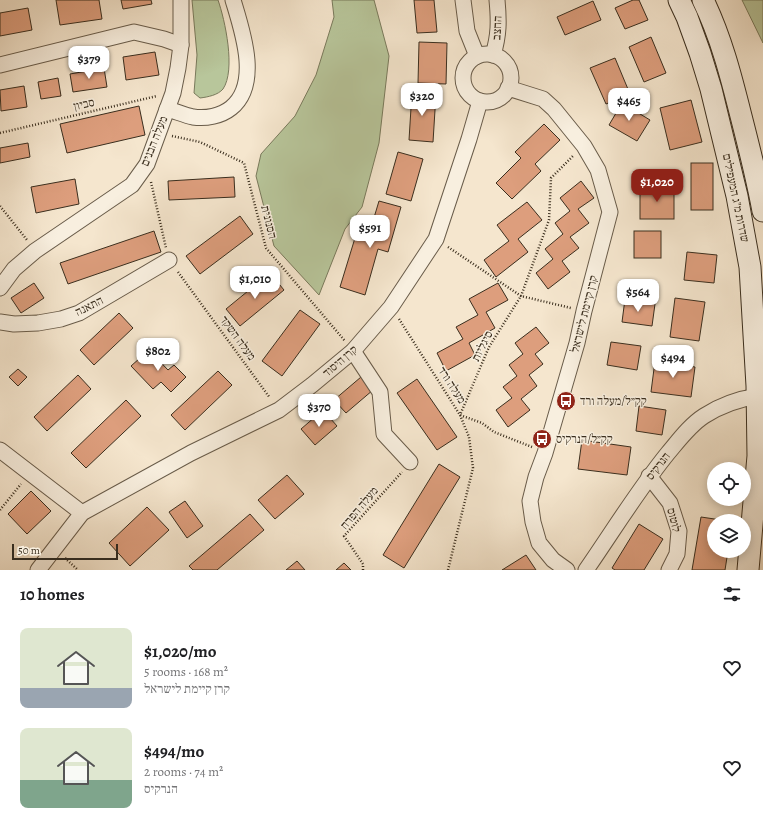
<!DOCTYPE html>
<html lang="en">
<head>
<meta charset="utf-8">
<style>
	body { margin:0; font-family:Alegreya,"Frank Ruhl Libre",serif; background:#f2f2f2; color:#202124; height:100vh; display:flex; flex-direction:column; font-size:15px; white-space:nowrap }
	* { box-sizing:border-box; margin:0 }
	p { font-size:13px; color:#757577 }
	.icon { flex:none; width:22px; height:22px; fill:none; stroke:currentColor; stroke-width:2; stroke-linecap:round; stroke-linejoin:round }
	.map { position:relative; height:570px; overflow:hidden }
	.side { display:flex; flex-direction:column; background:#fff; flex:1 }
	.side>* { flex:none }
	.buttons { position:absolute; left:707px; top:462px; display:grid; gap:8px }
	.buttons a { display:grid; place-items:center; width:44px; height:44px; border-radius:50%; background:#fff; box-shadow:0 2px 10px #0003; font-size:20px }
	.scale { position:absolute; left:12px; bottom:10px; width:106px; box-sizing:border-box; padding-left:4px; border:2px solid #3a2e1e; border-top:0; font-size:11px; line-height:14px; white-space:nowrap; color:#3a2e1e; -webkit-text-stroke:3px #f8efdf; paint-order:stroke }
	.price { position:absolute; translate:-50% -34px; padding:0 9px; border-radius:8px; background:#fff; color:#222; font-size:13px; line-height:26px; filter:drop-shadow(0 1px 2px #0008) }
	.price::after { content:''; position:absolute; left:50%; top:24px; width:12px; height:9px; margin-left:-6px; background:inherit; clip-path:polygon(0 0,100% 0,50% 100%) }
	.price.selected { background:#8f2418; color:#fff }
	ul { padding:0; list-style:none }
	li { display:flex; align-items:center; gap:12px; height:100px; padding:0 20px }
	li span { display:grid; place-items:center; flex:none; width:112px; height:80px; border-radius:8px; color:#555 }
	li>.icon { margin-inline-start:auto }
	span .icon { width:48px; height:48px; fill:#fffc; stroke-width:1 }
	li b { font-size:17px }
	h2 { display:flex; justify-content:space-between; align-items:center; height:48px; padding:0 20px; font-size:17px }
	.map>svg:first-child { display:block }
	.green { fill:#b8c69b; stroke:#797a5c }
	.building { fill:#dd9e7d; stroke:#3a2e1e }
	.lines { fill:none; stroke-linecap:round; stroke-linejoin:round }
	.street-casing { stroke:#695c4a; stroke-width:17 }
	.secondary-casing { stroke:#3a2e1e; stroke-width:23 }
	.path { stroke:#3a2e1e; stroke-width:2.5; stroke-dasharray:1 2; stroke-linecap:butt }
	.street { stroke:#f8efdf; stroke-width:15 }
	.secondary { stroke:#f8efdf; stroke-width:21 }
	.labels { text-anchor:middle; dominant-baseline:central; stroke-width:3; stroke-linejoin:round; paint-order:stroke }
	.street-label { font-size:12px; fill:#3a2e1e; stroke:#f8efdf }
	.poi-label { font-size:12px; fill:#3a2e1e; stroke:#f8efdf; text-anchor:start }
</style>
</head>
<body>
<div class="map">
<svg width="763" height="570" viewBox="0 0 763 570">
	<rect width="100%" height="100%" fill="#f5e6ce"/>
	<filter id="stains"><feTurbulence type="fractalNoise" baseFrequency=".005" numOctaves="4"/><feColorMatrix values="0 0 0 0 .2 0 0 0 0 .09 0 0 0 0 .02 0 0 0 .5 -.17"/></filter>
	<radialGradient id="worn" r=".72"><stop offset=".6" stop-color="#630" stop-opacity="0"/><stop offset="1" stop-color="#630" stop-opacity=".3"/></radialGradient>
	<g class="green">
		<path d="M192 0H218C225 20 236 70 223 89 218 95 208 97 200 98L194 93 197 55Z"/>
		<polygon points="332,0 374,0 389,56 379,143 362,207 345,229 319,295 274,246 256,176 261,154 295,116 316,75 334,17"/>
		<polygon points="742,0 763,0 763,43"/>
	</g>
	<g class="building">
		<polygon points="56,0 99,0 102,19 60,25"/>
		<polygon points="121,0 151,0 152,4 123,9"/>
		<polygon points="414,0 434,0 437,32 417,33"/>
		<polygon points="633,0 639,0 648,20 625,29 615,8"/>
		<polygon points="593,1 601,20 565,35 557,17"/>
		<polygon points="28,8 32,30 0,36 0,13"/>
		<polygon points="651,37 666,73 644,82 629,47"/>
		<polygon points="419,42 447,43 446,84 418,83"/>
		<polygon points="155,52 159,75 126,80 123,57"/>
		<polygon points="615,58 630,94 606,104 590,68"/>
		<polygon points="104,68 107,87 73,92 70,74"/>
		<polygon points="58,78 61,96 41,99 38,82"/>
		<polygon points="24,86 27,107 1,111 0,90"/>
		<polygon points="412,92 436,94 433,142 409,140"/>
		<polygon points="691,100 702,142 670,150 660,108"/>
		<polygon points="622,103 650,120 637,141 609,125"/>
		<polygon points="139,106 145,135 67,153 60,124"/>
		<polygon points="544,124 560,140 535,164 541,171 512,199 496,183 521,158 515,152"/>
		<polygon points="28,143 30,157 0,163 0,148"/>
		<polygon points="398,152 423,159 411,201 386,194"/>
		<rect x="691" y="163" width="22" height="47"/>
		<polygon points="234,177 235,197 169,200 168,181"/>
		<polygon points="75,179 79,204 36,213 31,187"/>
		<polygon points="581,181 594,198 578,209 589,223 570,237 579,248 562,261 570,272 548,289 536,273 553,259 545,249 563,234 555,223 570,211 560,198"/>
		<rect x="640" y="187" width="34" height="32"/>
		<polygon points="379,201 401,207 388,252 378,249 365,295 340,287 355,238 367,241"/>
		<polygon points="527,202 542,220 518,239 528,252 496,277 484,260 509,241 497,225"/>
		<polygon points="240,216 253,234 200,274 186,256"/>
		<polygon points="154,231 161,252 68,284 60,263"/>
		<rect x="634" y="231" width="27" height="27"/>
		<polygon points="687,252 717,255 714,283 684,280"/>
		<polygon points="270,273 284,290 240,326 226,309"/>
		<polygon points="34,283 44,298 21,313 11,298"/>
		<polygon points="498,283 508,300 486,312 495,328 469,343 475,355 446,371 437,353 463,339 456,327 478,315 469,299"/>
		<polygon points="675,298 705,302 699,341 670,337"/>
		<polygon points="625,299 655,304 652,326 622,322"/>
		<polygon points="300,310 320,324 282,376 262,361"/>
		<polygon points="119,313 133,328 94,365 80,350"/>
		<polygon points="536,327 549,343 535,354 543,364 529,375 537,386 521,399 530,410 508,427 496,410 512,398 503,387 517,376 509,365 523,354 515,343"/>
		<polygon points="611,342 641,346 637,370 607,365"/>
		<polygon points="149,350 168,370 174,365 186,377 171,392 161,382 153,389 131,366"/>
		<polygon points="655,361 695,367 691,397 651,392"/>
		<polygon points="18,369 27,377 18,386 9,377"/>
		<polygon points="218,371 232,385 185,430 171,415"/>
		<polygon points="78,375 91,389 47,431 34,417"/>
		<polygon points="361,377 373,390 346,413 334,400"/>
		<polygon points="417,379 457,437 437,450 397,393"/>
		<polygon points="126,400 141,416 86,468 71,453"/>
		<polygon points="639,406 666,410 662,435 636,431"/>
		<polygon points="323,410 337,426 315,445 301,429"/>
		<polygon points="582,440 631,447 627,475 578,469"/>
		<polygon points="439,464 460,477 404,568 383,555"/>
		<polygon points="287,475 304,494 275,519 258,500"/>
		<polygon points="31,491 51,511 27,534 8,514"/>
		<polygon points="185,501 203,526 187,538 169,512"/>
		<polygon points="147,507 169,530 130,566 109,543"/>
		<polygon points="250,514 264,530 217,570 193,570 189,566"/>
		<polygon points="701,517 728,521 714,521 714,551 728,551 725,570 692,570"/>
		<polygon points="639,524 663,539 644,570 615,570 612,568"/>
		<polygon points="526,555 536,570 502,570"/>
		<polygon points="297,561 305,570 286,570"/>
		<polygon points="344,563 351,570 336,570"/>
	</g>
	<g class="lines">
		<defs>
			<g id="street">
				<polyline points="463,0 467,31 477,56"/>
				<circle cx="487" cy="78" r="24"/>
				<path d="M493 55C499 35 499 21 497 0"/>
				<polyline points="0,65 134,32 164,39 181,45"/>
				<polyline points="508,88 543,99 554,109 584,146 598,170 610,212 584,311 577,343 545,453 536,477 530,501 533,522 539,543 553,560 567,570"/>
				<path d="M167 109C175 111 184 115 193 117 206 119 221 116 231 108 261 84 242 30 233 0"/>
				<polyline points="0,288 14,269 35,251 132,185 147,164 173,93 178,68 181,45 181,0"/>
				<polyline points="0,322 14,324 38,323 61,319 79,313 169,260"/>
				<polyline points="353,351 380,392 384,434 410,462"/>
				<polyline points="0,450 82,513"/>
				<polyline points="649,476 670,503 679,531 677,554 669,570"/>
				<polyline points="38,570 82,513 191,453 279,410 312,385 353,351 391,307 436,239 469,139 480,101"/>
				<path d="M586 570C613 531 638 490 668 453 679 440 690 425 704 416 721 405 738 399 758 396"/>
			</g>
			<g id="secondary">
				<polyline points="679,0 687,17 700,53 711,89 737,196 750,267 757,386 758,456 748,570"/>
				<path d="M703 0C721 37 731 76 741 116 749 147 757 179 763 211"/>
			</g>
		</defs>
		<use href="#street" class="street-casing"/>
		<use href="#secondary" class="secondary-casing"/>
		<g class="path">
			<polyline points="0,133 157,96"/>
			<polyline points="172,136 200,142 244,163 266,248 345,341"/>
			<polyline points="151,182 166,248"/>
			<polyline points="0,206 27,240"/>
			<polyline points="448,247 521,296 571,308"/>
			<polyline points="178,272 270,398"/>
			<polyline points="399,319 460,415 482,423 494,432 532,447"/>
			<polyline points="0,510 21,484"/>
			<polyline points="65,558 78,570"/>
			<polyline points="363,570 363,564 344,536 402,472"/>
			<polyline points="448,570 473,468 469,437 460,415 489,347 521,296 549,220 551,178 574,155"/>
		</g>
		<use href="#street" class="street"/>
		<use href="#secondary" class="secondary"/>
	</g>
	<defs>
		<symbol id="bus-disc" viewBox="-11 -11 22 22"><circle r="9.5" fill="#8f2418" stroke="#f8efdf"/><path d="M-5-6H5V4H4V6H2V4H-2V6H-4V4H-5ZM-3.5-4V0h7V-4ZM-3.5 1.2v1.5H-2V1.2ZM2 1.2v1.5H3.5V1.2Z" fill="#fff"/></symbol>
	</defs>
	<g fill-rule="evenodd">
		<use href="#bus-disc" x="555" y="390" width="22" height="22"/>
		<use href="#bus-disc" x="531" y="428" width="22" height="22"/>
	</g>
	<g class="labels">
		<g class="street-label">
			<text transform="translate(497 28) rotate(-87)">החצב</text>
			<text transform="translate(84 104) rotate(-13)">סביון</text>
			<text transform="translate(154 141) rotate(-68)">מעלה הבנים</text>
			<text transform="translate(736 198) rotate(78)">שדרות מ"ג המעפילים</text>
			<text transform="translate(269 222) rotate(76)">הסנונית</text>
			<text transform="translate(89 306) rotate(-27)">התאנה</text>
			<text transform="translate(584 314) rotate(-76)">קרן קיימת לישראל</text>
			<text transform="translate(238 338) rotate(54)">מעלה השקד</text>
			<text transform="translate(482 346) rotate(-63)">סיגליות</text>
			<text transform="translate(340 361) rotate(-41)">קרן היסוד</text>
			<text transform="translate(452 385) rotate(57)">מעלה ורד</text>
			<text transform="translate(658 466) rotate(-52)">הנרקיס</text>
			<text transform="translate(359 508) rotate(-50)">מעלה הפרח</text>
			<text transform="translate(674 520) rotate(76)">לוטוס</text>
		</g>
		<g class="poi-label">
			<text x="580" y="401">קק״ל/מעלה ורד</text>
			<text x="556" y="439">קק״ל/הנרקיס</text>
		</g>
	</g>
	<rect width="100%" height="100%" filter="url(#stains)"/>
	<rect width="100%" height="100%" fill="url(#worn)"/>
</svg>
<div class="buttons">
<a><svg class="icon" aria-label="locate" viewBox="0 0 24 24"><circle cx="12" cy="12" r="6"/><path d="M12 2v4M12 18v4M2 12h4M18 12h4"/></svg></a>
<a><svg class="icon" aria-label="layers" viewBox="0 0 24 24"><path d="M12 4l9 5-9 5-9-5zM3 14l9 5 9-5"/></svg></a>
</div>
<div class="scale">50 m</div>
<b class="price" style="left:89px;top:80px">$379</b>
<b class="price" style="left:422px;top:117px">$320</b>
<b class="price" style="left:629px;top:122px">$465</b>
<b class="price selected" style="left:657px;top:203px">$1,020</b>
<b class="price" style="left:370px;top:249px">$591</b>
<b class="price" style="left:255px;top:300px">$1,010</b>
<b class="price" style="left:638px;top:313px">$564</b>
<b class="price" style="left:158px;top:372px">$802</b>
<b class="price" style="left:673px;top:379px">$494</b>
<b class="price" style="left:319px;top:428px">$370</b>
</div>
<section class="side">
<h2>10 homes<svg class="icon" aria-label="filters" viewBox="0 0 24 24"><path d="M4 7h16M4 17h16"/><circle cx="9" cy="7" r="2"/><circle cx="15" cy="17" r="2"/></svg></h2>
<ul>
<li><span style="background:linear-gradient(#dfe7d0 75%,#9aa5b1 0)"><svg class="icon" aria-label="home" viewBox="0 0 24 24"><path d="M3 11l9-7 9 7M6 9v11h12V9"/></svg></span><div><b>$1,020/mo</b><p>5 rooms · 168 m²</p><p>קרן קיימת לישראל</p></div><svg class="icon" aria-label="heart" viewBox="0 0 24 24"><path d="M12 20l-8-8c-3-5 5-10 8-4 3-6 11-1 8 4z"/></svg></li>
<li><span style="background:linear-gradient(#dfe7d0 65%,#7fa58c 0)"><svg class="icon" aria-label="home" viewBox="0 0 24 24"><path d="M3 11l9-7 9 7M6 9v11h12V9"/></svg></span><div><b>$494/mo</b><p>2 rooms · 74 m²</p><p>הנרקיס</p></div><svg class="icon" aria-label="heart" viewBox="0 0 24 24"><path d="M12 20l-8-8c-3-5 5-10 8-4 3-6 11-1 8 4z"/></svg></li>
</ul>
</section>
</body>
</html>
